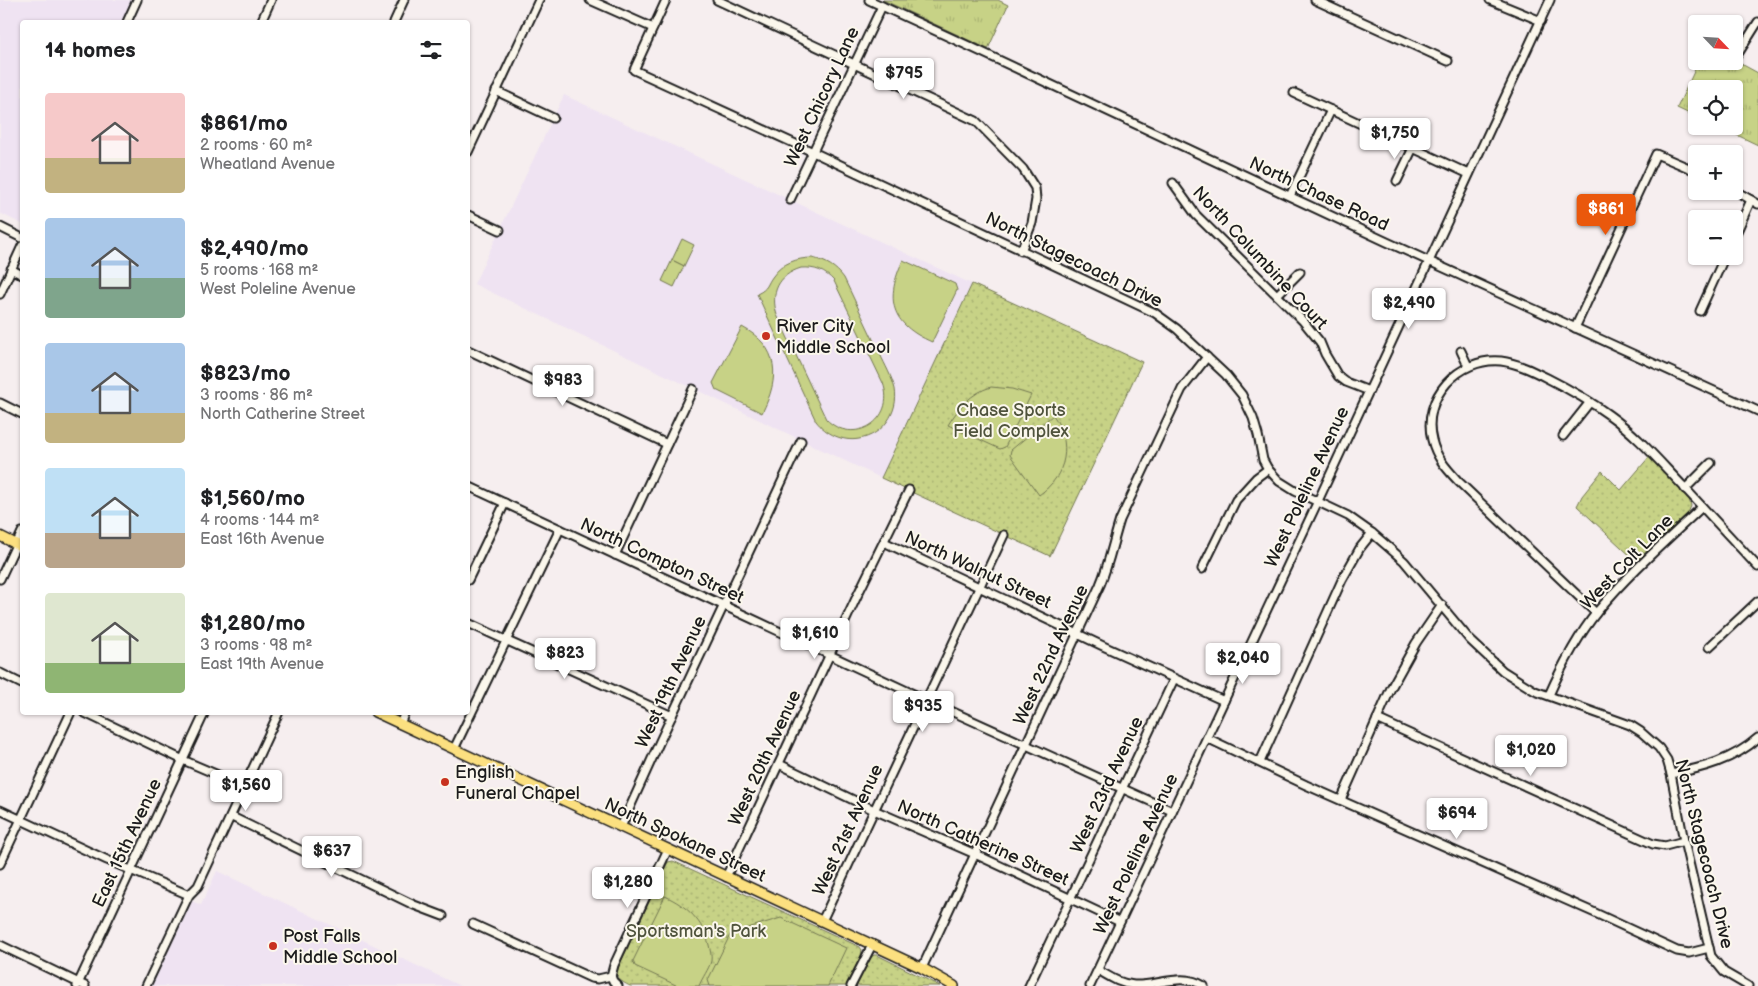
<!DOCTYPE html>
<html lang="en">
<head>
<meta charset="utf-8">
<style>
	body { margin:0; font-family:"Balsamiq Sans",sans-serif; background:#f6f6f6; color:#202124; height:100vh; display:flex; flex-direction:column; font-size:19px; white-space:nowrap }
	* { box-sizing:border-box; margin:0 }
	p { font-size:16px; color:#757577 }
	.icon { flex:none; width:28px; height:28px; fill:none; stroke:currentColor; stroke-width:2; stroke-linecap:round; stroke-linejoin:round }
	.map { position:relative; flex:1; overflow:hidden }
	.side { position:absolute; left:20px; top:20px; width:450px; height:695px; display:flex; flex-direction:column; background:#fff; border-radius:5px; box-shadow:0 1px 4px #0004 }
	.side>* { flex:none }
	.needle { width:32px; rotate:115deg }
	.fabs { position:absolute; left:1688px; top:15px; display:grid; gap:10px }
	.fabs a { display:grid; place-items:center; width:55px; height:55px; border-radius:5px; background:#fff; box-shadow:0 1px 4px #0004; font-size:25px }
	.price { position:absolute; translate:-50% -42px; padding:0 11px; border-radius:5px; background:#fff; color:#222; font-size:16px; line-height:32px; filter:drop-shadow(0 1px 2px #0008) }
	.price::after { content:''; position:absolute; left:50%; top:30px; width:15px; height:11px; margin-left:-8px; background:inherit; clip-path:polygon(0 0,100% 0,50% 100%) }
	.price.selected { background:#ea580c; color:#fff }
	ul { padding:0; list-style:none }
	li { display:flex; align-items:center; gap:15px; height:125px; padding:0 25px }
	li span { display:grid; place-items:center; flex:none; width:140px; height:100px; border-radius:5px; color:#555 }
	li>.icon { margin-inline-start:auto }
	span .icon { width:60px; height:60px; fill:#fffc; stroke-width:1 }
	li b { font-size:21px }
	h2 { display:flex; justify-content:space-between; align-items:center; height:60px; padding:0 25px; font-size:21px }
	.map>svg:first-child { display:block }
	.built { fill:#efe3f2 }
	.grass { fill:url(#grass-tufts); stroke:#727751 }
	.park { fill:url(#park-dots); stroke:#727751 }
	.garden { fill:#c7d286; stroke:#727751; fill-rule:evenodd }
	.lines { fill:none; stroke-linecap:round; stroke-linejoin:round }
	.minor-casing { stroke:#1c1c1c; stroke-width:11 }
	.major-casing { stroke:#1c1c1c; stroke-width:12 }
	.minor { stroke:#fbf7ec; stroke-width:7 }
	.major { stroke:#fce080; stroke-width:9 }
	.poi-dot { fill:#c8321e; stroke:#fbf7ec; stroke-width:2 }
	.labels { text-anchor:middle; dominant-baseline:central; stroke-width:4; stroke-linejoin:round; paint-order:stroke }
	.street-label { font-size:18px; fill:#1c1c1c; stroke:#fbf7ec }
	.poi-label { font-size:18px; fill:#1c1c1c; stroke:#fbf7ec; text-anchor:start }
	.park-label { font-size:18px; fill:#4f533c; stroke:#fbf7ec }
</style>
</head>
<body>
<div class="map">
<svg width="1758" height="986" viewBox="0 0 1758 986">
	<defs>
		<pattern id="grass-tufts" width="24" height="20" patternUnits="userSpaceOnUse" patternTransform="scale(1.25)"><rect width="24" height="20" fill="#c7d286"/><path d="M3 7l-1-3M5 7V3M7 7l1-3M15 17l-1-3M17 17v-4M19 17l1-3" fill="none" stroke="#aab473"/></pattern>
		<pattern id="park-dots" width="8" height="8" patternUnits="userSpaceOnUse" patternTransform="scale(1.25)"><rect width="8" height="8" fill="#c7d286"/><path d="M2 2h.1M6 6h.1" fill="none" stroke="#aab473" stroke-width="1.8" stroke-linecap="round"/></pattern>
	</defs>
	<rect width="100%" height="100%" fill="#f6eeef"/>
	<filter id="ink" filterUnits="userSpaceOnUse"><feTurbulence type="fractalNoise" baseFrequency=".02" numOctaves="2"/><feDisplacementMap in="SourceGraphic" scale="10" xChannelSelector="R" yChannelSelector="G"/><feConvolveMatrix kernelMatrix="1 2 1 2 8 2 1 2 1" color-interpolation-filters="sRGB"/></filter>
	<g filter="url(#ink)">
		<g class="built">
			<polygon points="0,0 133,0 122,22 22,22 22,224 0,213"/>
			<polygon points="564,95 972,284 881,478 474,284"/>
			<polygon points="217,871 460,986 152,986 192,901 201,905"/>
		</g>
		<g class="grass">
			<polygon points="883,0 998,0 1008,5 988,49"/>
			<polygon points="1734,60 1758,73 1758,145 1718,126 1734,126 1734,89 1696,89 1696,117 1677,108 1699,61 1734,61"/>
		</g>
		<g class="park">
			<polygon points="972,284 1142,362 1050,556 881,478"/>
			<polygon points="1650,456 1689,499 1691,506 1688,513 1636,561 1577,506 1582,496 1602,471 1621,490"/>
			<path d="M673 861 860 947 862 950 861 956 846 986H630C620 981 614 978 619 966L666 866 668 862Z"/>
			<polygon points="874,955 877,955 940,986 855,986 869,959"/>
		</g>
		<g class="garden">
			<polygon points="682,239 694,245 684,266 672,260"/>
			<path d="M812 258C826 261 836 267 844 278 856 303 868 329 880 354 885 365 892 377 895 389 899 412 883 435 859 439 843 442 826 434 816 421L757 294C769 288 766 285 773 276 782 263 797 258 812 258ZM801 268C815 267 825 271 834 281L883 383C897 420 853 447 826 419L777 315C770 293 778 275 801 268Z"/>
			<polygon points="672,260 684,266 674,287 662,281"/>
			<path d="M903 260 955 284 957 290 932 342C890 324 885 299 903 260Z"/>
			<path d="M742 327C780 347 780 378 762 413L716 390 713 383Z"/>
			<path d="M991 387 1012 389 1031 395 1005 447 1000 449 948 425C959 407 971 393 991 387Z"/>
			<path d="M1053 415C1073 443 1067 475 1039 495L1010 455 1011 450Z"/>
			<path d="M665 896C687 906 703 921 709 945 710 950 712 956 711 961 709 969 702 978 699 986H678L635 966 633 961Z"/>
			<polygon points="781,918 846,948 828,986 710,986 708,980 731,933"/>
		</g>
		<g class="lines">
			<defs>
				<g id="minor">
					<polyline points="590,0 653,28"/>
					<polyline points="666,0 634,70 813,152 1155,313 1177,329 1226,375 1242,395 1253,418 1258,435 1263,460 1268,469 1279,481 1295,491 1348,516 1372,533 1386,545 1404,561 1470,640 1503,671 1535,691 1630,725 1641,732 1659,748 1667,760 1671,774 1684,841 1711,956 1724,972 1748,986"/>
					<polyline points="717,0 976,121 1023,169 1035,188 1036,199 1032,223 1021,251"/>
					<polyline points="869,0 973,48 1387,242 1758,411"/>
					<polyline points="1315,0 1448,61"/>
					<polyline points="1490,0 1541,21"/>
					<polyline points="127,22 137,0"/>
					<polyline points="261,22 271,0"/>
					<polyline points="394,22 404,0"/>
					<polyline points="1736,57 1758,22"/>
					<polyline points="496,91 553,118"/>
					<polyline points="1294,93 1469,174"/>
					<polyline points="468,152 539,0"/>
					<polyline points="1397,181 1413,148"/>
					<polyline points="1173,183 1196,215 1303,321 1320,342 1325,354 1338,376 1346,382 1369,391"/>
					<polyline points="1734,190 1758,204"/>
					<polyline points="1290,196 1331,110"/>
					<polyline points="790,200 882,6"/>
					<polyline points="468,215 500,230"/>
					<polyline points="0,227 22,238"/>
					<polyline points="1734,238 1751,200"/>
					<polyline points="11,269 22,275"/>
					<polyline points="0,294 22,246"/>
					<polyline points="1277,295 1300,272"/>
					<polyline points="1700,311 1725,256"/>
					<polyline points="1575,328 1656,154 1696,171"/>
					<polyline points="468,350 667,444"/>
					<polyline points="1461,351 1468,366"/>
					<polyline points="0,403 22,414"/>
					<polyline points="1563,436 1590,402"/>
					<polyline points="468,486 909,692 1172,811"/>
					<polyline points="1685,489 1711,463"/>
					<polyline points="884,542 1103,646 1224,701"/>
					<polyline points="615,555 693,389"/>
					<polyline points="1202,569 1236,500 1256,478 1268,469"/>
					<polyline points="0,579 22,532"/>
					<polyline points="468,580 505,503"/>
					<path d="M1596 613 1458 481C1446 468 1436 457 1432 440 1421 398 1459 357 1501 361 1517 363 1533 371 1547 378 1569 389 1590 401 1609 415 1637 435 1659 461 1683 486 1708 513 1733 540 1758 567"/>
					<polyline points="468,623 672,716"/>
					<polyline points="1709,647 1758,601"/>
					<polyline points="0,673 22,684"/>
					<path d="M1549 695C1562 666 1577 637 1597 612 1628 574 1666 541 1702 507"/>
					<polyline points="83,712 183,760 246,787"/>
					<polyline points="1377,719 1653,844 1665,846 1684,841"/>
					<polyline points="400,724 405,712"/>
					<polyline points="1207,738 1306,785 1593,912 1677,951 1689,953 1709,948"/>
					<polyline points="454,749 560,529"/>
					<polyline points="1260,762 1342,580 1360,548 1372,533"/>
					<polyline points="779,764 874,810 975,854 1120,922"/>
					<path d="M1671 774C1703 768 1733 760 1758 738"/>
					<polyline points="1341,800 1391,688 1416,643 1442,605"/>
					<polyline points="0,810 107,860 189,895"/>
					<polyline points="232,817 414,905 443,916"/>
					<polyline points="621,827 660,741 801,441"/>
					<polyline points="0,864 71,712"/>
					<polyline points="726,877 858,594 909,490"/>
					<polyline points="822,921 1004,535"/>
					<polyline points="473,924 591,978 598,979 611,976"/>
					<polyline points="0,945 85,986"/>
					<path d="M922 968 1100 585C1109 564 1113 542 1120 520L1182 389 1207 357"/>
					<path d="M1098 970C1110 977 1120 984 1134 985 1158 986 1182 972 1204 986"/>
					<polyline points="611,976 614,965 668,849"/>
					<polyline points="611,976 613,981 618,986"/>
					<polyline points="77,986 205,712"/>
					<polyline points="146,986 189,895 198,886 279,712"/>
					<polyline points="851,986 872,945"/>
					<polyline points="1029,986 1174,679"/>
					<polyline points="1090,986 1318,501 1550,0"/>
				</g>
				<g id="major">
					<polyline points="0,536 22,547"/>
					<polyline points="375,712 922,968 954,986"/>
				</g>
			</defs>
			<use href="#minor" class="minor-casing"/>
			<use href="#major" class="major-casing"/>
			<use href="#minor" class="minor"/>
			<use href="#major" class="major"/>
		</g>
	</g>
	<g class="poi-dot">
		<circle cx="766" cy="336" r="5"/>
		<circle cx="445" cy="782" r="5"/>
		<circle cx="273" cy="946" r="5"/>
	</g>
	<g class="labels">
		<g class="street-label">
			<text transform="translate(822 97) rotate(-65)">West Chicory Lane</text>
			<text transform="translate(1319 194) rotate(25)">North Chase Road</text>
			<text transform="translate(1260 258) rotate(47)">North Columbine Court</text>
			<text transform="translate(1074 260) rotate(26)">North Stagecoach Drive</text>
			<text transform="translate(1307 487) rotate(-65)">West Poleline Avenue</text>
			<text transform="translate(662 561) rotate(25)">North Compton Street</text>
			<text transform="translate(1627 562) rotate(-46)">West Colt Lane</text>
			<text transform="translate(978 570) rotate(25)">North Walnut Street</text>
			<text transform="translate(1051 655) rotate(-65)">West 22nd Avenue</text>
			<text transform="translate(671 682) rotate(-65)">West 19th Avenue</text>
			<text transform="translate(765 758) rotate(-65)">West 20th Avenue</text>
			<text transform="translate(1107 785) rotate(-65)">West 23rd Avenue</text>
			<text transform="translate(848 830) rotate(-65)">West 21st Avenue</text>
			<text transform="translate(685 840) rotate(25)">North Spokane Street</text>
			<text transform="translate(127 843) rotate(-65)">East 15th Avenue</text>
			<text transform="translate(983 843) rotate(24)">North Catherine Street</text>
			<text transform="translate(1136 854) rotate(-65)">West Poleline Avenue</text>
			<text transform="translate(1704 854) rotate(76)">North Stagecoach Drive</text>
		</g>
		<g class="poi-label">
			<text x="776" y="326">River City<tspan x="776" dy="21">Middle School</tspan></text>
			<text x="455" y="772">English<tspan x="455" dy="21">Funeral Chapel</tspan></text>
			<text x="283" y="936">Post Falls<tspan x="283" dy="21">Middle School</tspan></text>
		</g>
		<g class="park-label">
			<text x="1011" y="410">Chase Sports<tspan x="1011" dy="21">Field Complex</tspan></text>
			<text x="696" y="931">Sportsman's Park</text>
		</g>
	</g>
</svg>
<div class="fabs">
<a><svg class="needle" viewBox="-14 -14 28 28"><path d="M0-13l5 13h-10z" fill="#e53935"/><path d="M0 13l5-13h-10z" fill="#757577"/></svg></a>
<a><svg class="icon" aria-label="locate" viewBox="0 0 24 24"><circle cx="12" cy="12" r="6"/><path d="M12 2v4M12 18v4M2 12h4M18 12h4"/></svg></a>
<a>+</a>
<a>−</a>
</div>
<b class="price" style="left:904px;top:100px">$795</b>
<b class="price" style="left:1395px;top:160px">$1,750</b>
<b class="price selected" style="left:1606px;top:236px">$861</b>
<b class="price" style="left:1409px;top:330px">$2,490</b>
<b class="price" style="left:563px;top:407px">$983</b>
<b class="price" style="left:815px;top:660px">$1,610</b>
<b class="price" style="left:565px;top:680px">$823</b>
<b class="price" style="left:1243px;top:685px">$2,040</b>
<b class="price" style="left:923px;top:733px">$935</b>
<b class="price" style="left:1531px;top:777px">$1,020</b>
<b class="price" style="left:246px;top:812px">$1,560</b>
<b class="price" style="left:1457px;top:840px">$694</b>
<b class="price" style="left:332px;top:878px">$637</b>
<b class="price" style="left:628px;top:909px">$1,280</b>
<section class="side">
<h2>14 homes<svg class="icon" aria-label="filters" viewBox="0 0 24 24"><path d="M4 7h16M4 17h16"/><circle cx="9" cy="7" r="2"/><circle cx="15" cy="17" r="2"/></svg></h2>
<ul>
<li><span style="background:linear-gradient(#f6c9c9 65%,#c2b280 0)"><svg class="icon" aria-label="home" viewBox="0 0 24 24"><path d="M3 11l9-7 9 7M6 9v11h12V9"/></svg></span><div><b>$861/mo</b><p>2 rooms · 60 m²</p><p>Wheatland Avenue</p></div></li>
<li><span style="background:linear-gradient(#a9c7e8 60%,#7fa58c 0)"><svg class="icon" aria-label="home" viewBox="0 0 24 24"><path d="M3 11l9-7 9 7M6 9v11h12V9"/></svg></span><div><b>$2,490/mo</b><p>5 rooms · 168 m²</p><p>West Poleline Avenue</p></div></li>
<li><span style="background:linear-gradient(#a9c7e8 70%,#c2b280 0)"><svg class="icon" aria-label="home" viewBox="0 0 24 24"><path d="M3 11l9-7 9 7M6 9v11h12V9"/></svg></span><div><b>$823/mo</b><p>3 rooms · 86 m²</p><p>North Catherine Street</p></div></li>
<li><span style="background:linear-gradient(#bfe0f5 65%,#b9a48a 0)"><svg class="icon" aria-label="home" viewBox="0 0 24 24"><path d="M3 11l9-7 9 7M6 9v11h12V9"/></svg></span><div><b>$1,560/mo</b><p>4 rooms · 144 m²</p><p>East 16th Avenue</p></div></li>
<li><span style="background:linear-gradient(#dfe7d0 70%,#8fb573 0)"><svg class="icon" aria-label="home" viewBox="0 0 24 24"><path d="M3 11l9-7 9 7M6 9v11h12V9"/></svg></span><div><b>$1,280/mo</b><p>3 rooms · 98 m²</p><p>East 19th Avenue</p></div></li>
</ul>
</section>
</div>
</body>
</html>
